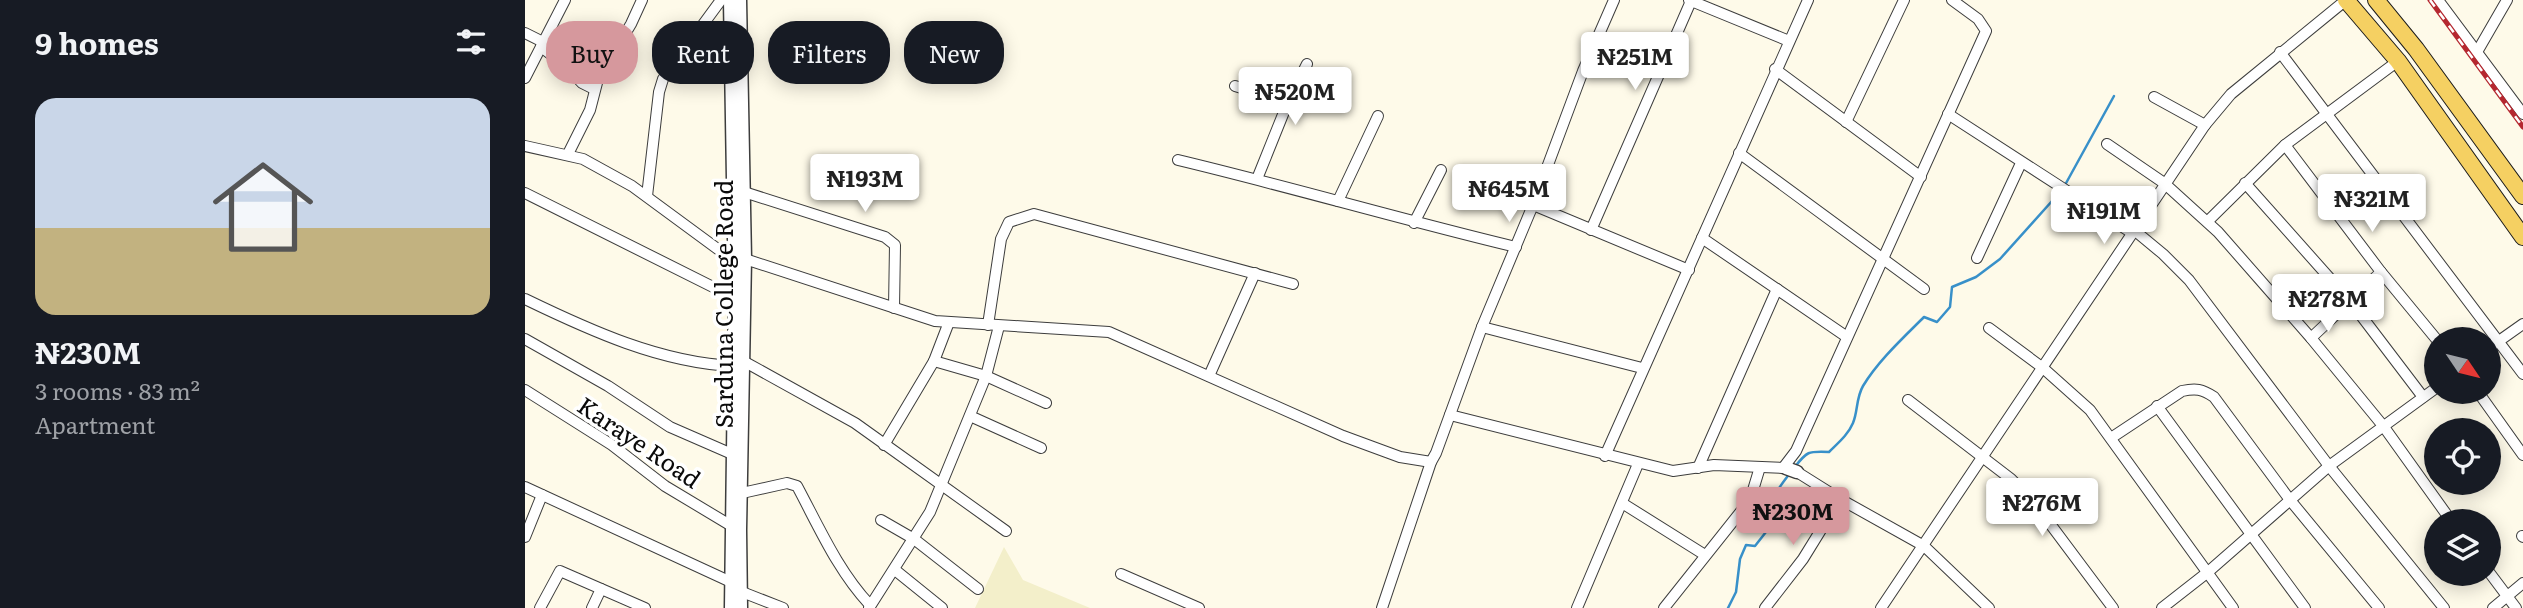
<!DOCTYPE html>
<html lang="en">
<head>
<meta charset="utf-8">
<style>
	body { margin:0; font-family:Literata,serif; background:#20242c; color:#f1f3f6; height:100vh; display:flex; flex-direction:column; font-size:26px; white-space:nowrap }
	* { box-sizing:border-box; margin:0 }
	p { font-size:23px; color:#9ea1a6 }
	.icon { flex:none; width:38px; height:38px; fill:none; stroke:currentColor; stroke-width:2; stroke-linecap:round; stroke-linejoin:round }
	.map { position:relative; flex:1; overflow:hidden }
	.side { display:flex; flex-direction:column; background:#171b24; width:525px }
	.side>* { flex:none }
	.hud { position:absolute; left:21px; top:21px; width:665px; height:63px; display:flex; gap:14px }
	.needle { width:46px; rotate:125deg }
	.controls { position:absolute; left:1899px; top:327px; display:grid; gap:14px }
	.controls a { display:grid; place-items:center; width:77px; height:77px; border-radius:50%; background:#171b24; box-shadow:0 4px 18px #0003; font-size:35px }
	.price { position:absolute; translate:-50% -60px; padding:0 16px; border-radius:7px; background:#fff; color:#222; font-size:23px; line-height:46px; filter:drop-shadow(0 2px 4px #0008) }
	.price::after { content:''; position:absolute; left:50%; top:42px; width:21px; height:16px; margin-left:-10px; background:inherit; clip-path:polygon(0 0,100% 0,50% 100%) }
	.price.current { background:#d6989d; color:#111 }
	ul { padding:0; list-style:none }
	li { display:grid; align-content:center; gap:14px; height:371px; padding:0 35px }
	li span { display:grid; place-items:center; height:217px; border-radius:21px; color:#555 }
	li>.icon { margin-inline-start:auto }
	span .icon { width:126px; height:126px; fill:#fffc; stroke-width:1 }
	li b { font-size:30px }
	h2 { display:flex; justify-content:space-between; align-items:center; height:84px; padding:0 35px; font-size:30px }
	.chip { padding:0 24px; border-radius:28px; background:#171b24; box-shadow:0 4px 18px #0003; font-size:24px; line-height:63px }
	.chip.current { background:#d6989d; color:#111 }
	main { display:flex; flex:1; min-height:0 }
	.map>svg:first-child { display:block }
	.farmland { fill:#f3efca }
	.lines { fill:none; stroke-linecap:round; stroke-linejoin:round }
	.stream { stroke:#3890c9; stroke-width:2.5 }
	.minor-casing { stroke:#3d3d3d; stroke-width:12 }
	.tertiary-casing { stroke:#3d3d3d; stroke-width:15 }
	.primary-casing { stroke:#1b1b1b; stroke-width:18 }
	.minor { stroke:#fff; stroke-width:10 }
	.tertiary { stroke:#fff; stroke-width:12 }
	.primary { stroke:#f5d062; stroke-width:16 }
	.rail-casing { stroke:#b52830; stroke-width:5 }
	.rail { stroke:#fff; stroke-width:2.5; stroke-dasharray:8; stroke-linecap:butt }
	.labels { text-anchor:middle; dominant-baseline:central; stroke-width:7; stroke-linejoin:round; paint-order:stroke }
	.street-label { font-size:24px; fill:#0a0a0a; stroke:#fff }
</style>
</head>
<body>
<main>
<section class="side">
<h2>9 homes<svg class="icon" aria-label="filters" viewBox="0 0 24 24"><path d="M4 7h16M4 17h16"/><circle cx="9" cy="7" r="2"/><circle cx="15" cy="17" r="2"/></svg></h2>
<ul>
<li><span style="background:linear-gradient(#c9d6e8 60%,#c2b280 0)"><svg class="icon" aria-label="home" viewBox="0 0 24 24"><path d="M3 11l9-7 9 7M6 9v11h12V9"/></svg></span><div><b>₦230M</b><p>3 rooms · 83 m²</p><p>Apartment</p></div></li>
</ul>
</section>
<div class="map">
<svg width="1998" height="608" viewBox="0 0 1998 608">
	<rect width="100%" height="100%" fill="#fefae9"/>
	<polygon class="farmland" points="479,547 498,580 565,608 450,608"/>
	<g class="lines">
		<g class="stream">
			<polyline points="1540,185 1589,96"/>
			<path d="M1269 468C1282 451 1283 451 1304 452 1313 443 1323 435 1328 423 1333 411 1331 398 1338 386 1353 361 1378 338 1399 317L1412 322 1425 307 1427 287 1451 277 1475 259 1536 191"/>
			<path d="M1203 608 1211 592 1215 559 1221 545 1230 546 1248 523C1241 502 1253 489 1265 473"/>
		</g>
		<defs>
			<g id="minor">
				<polyline points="1164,0 1264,41"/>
				<polyline points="1913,0 1998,114"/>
				<polyline points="0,33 18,42"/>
				<polyline points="16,47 40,65 57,83 69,89"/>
				<polyline points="1755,52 1998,374"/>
				<polyline points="1952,52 1982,0"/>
				<polyline points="1250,69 1396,177"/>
				<polyline points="0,78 40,0"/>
				<polyline points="710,86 763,102"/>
				<polyline points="1629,97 1680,125"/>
				<polyline points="1423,114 1607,233"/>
				<polyline points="1321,122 1379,0"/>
				<polyline points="1582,144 1639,183 1693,232 1786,338 1859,427 1927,522"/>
				<polyline points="1760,145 1856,272 1912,340"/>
				<polyline points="0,146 58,159 107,186 194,250 209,255"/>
				<polyline points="1214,153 1399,289"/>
				<polyline points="43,154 65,110 73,79 106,24 117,0"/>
				<path d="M653 160C766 187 878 220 991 247"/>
				<polyline points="732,179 763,102 782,64"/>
				<polyline points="1720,183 1825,301 1898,397"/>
				<polyline points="219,192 360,237 370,245 369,308"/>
				<polyline points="0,193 210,298"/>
				<polyline points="122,196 134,92 138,79 196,0"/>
				<polyline points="813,201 853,116"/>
				<polyline points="1008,205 1164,270"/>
				<polyline points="1683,221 1760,145 1873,61"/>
				<polyline points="889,223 916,170"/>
				<polyline points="1066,230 1166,1"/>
				<polyline points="1609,230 1638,254 1664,280 1804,466 1919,608"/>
				<polyline points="1177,238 1322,337"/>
				<polyline points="1452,258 1496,163"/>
				<polyline points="220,259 410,321 584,332 818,436 875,457 906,462"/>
				<path d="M0 299C64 330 136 363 209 366"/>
				<polyline points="463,325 476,239 484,222 509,214 768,284"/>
				<polyline points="957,327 1117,368"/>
				<polyline points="1464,328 1518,368 1565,410 1708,608"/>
				<polyline points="1786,338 1856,272"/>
				<polyline points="0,339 83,386 145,427 207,454"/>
				<polyline points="1964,348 1998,324"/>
				<polyline points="409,361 461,376 521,403"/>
				<polyline points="220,362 330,423 481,531"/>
				<polyline points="684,376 730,273"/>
				<polyline points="0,390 87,445 140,486 210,528"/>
				<polyline points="1953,392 1998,455"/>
				<polyline points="1383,400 1486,479 1508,501 1588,608"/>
				<polyline points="1632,406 1780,608"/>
				<polyline points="925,415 1148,471 1189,465 1261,468"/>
				<polyline points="445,416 516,448"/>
				<path d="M1586 438 1657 391C1671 388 1677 389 1689 397L1765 500 1854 608"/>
				<polyline points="359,445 409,361 424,322"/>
				<polyline points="1080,456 1283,0"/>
				<polyline points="1173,468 1252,289"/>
				<polyline points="1258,468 1271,451 1461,31 1453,19 1427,0"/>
				<polyline points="1272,472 1315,499 1399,546 1464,608"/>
				<polyline points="0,487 206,582"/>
				<path d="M217 493 262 483 272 486C294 527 313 571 345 605"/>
				<polyline points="1097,503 1180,555"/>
				<polyline points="356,520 389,539 453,589"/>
				<polyline points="1997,536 1998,537"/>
				<polyline points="0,537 17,495"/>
				<polyline points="370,570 417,608"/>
				<polyline points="1964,572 1991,608"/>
				<polyline points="596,574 674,608"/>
				<polyline points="217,592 258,608"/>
				<polyline points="15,608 35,571 120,608"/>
				<polyline points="67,608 76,589"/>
				<polyline points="344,608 405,512 461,376 474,326"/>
				<polyline points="857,608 906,462 911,453 957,327 1008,205 1058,71 1089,0"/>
				<polyline points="1052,608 1113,464"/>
				<polyline points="1139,608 1225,500 1235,467"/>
				<polyline points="1240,608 1278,559 1315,499"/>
				<polyline points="1356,608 1680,125 1706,94 1821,0"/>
				<polyline points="1637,608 1683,572 1804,466 1911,388"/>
				<polyline points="1968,608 1998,583"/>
			</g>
			<g id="tertiary">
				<polyline points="205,0 210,298 206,608"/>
				<polyline points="215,0 220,259 215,530 216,608"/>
				<polyline points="1261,468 1272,472"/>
			</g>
			<g id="primary">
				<polyline points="1821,0 1873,61 1998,237"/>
				<polyline points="1851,0 1891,49 1998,196"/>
			</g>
		</defs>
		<use href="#minor" class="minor-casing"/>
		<use href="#tertiary" class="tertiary-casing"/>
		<use href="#primary" class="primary-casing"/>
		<use href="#minor" class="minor"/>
		<use href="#tertiary" class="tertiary"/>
		<use href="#primary" class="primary"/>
		<defs>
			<polyline id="rail" points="1905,0 1998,127"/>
		</defs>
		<use href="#rail" class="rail-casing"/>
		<use href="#rail" class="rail"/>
	</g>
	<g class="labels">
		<g class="street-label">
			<text transform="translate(197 304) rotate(-90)">Sarduna College Road</text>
			<text transform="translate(115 441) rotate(34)">Karaye Road</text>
		</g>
	</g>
</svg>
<div class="controls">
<a><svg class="needle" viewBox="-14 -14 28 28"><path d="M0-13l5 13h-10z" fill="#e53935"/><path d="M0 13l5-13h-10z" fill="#9ea1a6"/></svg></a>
<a><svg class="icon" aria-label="locate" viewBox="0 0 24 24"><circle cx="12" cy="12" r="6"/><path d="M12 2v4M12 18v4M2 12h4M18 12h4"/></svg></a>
<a><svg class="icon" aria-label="layers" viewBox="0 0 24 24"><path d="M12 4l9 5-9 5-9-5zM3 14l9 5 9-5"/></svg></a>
</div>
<b class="price" style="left:1110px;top:92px">₦251M</b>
<b class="price" style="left:770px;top:127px">₦520M</b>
<b class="price" style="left:340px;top:214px">₦193M</b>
<b class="price" style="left:984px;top:224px">₦645M</b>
<b class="price" style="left:1847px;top:234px">₦321M</b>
<b class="price" style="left:1579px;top:246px">₦191M</b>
<b class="price" style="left:1803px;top:334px">₦278M</b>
<b class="price" style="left:1517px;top:538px">₦276M</b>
<b class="price current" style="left:1268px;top:547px">₦230M</b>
<div class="hud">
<a class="chip current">Buy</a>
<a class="chip">Rent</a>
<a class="chip">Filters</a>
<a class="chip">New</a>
</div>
</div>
</main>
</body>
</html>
